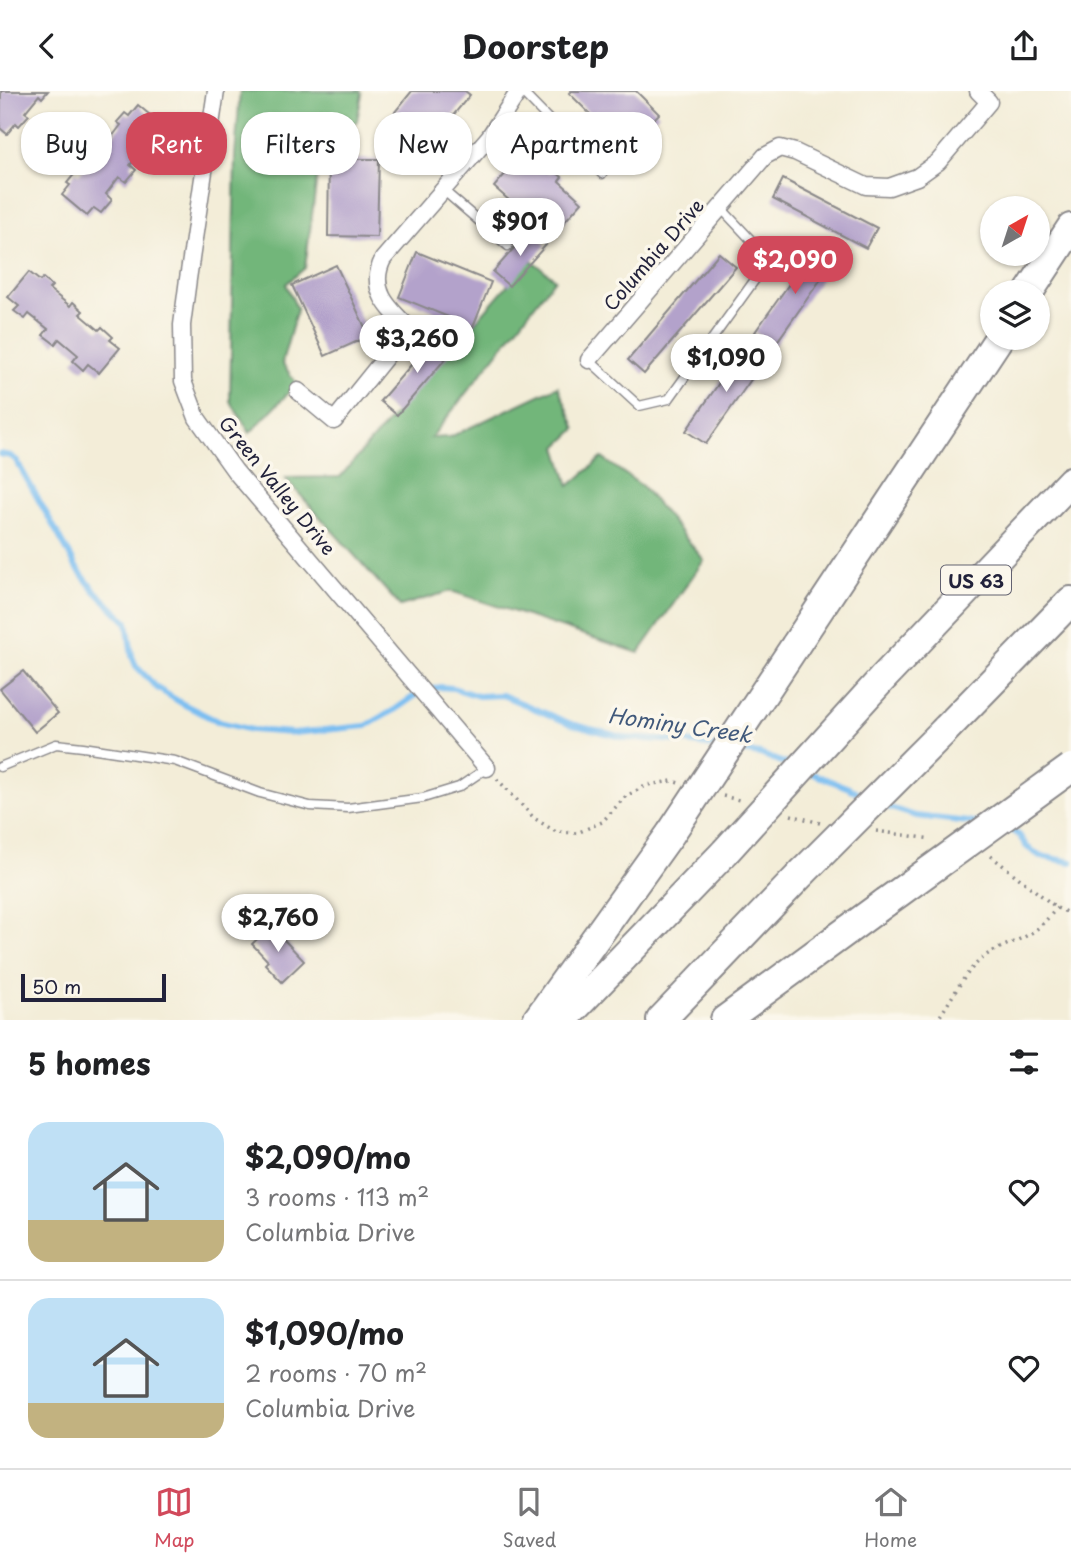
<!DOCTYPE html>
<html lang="en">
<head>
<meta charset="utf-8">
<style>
	body { margin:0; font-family:"Playpen Sans",sans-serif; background:#f2f2f2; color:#202124; height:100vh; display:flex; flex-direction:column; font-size:26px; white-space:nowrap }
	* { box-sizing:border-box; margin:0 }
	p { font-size:23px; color:#757577 }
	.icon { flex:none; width:38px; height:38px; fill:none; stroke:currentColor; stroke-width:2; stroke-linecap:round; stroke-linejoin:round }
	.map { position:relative; height:929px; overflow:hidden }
	.details { display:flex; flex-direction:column; background:#fff; flex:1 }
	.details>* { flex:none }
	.guide { position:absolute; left:21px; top:21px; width:700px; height:63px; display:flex; gap:14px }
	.needle { width:46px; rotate:39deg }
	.controls { position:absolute; left:980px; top:105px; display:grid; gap:14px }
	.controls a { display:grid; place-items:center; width:70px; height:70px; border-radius:50%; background:#fff; box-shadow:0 2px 5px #0004; font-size:35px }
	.scale { position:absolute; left:21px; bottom:18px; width:145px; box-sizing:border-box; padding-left:7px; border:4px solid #22223b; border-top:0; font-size:19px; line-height:24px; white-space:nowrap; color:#22223b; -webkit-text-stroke:5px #fbf7ec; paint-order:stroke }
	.price { position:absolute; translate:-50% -60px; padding:0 16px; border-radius:24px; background:#fff; color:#222; font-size:23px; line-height:46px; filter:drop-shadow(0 2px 4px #0008) }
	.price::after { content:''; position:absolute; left:50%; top:42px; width:21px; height:16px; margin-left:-10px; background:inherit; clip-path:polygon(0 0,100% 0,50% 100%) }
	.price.on { background:#d1495b; color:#fff }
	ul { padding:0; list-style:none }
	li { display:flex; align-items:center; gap:21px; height:175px; padding:0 28px }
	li+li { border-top:2px solid #e0e0e0 }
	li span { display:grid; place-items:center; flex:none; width:196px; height:140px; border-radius:21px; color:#555 }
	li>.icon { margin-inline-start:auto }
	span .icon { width:84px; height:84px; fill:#fffc; stroke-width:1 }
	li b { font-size:30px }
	h2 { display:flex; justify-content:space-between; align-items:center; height:84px; padding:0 28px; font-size:30px }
	.pill { padding:0 24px; border-radius:28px; background:#fff; box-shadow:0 2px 5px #0004; font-size:24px; line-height:63px }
	.pill.on { background:#d1495b; color:#fff }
	header { display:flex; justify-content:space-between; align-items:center; height:91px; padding:0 28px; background:#fff; font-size:32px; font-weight:700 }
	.tabs { display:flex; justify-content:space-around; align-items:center; height:98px; border-top:2px solid #e0e0e0; background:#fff; font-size:19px; color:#757577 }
	.tabs a { display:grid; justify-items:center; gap:4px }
	.tabs .on { color:#d1495b }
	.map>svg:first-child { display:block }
	.forest { fill:#72b67a; stroke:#4a6c5a; stroke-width:2 }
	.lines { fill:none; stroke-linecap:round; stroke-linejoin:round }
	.stream { stroke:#7abef1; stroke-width:6 }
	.building { fill:#b3a2cb }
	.lane-casing { stroke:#8a888a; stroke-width:11 }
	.street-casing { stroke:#8a888a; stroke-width:19 }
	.highway-casing { stroke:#8a888a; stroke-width:32 }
	.path { stroke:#8a888a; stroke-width:3.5; stroke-dasharray:2 5; stroke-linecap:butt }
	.lane { stroke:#fff; stroke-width:8 }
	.street { stroke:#fff; stroke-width:16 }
	.highway { stroke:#fff; stroke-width:28 }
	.highway-bridge-casing { stroke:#8a888a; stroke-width:32; stroke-linecap:butt }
	.highway-bridge { stroke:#fff; stroke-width:28 }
	.labels { text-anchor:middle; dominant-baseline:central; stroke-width:7; stroke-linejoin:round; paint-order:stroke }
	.shield { fill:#fbf7ec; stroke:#636270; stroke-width:2 }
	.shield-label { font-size:18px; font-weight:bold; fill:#22223b }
	.street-label { font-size:19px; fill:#22223b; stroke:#fbf7ec }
	.water-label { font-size:21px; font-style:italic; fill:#41597b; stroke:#fbf7ec }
</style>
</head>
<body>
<header><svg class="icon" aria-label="back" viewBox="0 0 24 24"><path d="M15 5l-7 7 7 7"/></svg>Doorstep<svg class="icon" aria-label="share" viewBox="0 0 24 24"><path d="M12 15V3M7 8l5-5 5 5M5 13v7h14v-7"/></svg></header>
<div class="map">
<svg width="1071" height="929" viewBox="0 0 1071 929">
	<rect width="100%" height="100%" fill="#fbf7ec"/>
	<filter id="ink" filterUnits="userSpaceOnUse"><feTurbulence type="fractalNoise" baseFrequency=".0143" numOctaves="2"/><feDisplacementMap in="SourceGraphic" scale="14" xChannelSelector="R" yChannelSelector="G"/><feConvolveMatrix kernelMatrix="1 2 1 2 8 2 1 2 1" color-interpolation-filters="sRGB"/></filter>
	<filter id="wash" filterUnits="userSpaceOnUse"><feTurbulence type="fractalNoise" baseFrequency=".00686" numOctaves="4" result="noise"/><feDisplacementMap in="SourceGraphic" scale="28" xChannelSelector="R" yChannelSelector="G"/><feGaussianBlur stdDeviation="1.57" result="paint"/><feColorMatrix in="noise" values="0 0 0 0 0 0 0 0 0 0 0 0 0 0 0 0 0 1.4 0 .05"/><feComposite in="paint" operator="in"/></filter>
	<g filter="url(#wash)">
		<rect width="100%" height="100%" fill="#f3edd8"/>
		<g class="forest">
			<polygon points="240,0 360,0 362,3 357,30 303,68 317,86 305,177 286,193 297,218 282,272 297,293 250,342 230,310 235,65"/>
			<polygon points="530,168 555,188 431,347 450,346 558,295 576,338 557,356 569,395 602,367 642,395 704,469 639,562 451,500 400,515 285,387 340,386"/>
		</g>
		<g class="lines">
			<g class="stream">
				<polyline points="0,363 11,365 16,369 71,466 76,476 94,499 127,531 132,565 136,575 157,597 183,613 219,631 252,639 293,642 366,635 396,618 416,604 440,596 453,597 478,605 502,604 571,633 626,647 681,650 718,656"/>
				<polyline points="735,659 760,663 792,675"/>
				<polyline points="808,681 849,697 866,706"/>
				<polyline points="881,714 916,725 977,732"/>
				<polyline points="1005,736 1019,744 1027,756 1040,765 1071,771"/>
			</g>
		</g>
		<g id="blocks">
			<g class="building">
				<polygon points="1,0 48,0 42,7 39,4 25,21 29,24 19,35 16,32 7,43 0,37"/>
				<polygon points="412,0 465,0 470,4 421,63 385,33"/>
				<polygon points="571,0 636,0 659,23 625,57 601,33 598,37 590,29 593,26 569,2"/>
				<polygon points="138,14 162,34 155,43 162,50 151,63 144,57 130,74 136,79 126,91 119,86 106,103 112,109 101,122 94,117 87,125 62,104 70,94 67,92 76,81 79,84 95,65 92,62 101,52 105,55 121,34 117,31 125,22 129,25"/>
				<polygon points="524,61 549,82 552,78 562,86 559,90 582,111 551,146 494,96"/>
				<polygon points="329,68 379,68 377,146 328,145"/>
				<polygon points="783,88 877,137 866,157 773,108"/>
				<polygon points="530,139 546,154 509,195 493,181"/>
				<polygon points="816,155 835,168 774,255 755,241"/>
				<polygon points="417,161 491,191 473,236 399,206"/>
				<polygon points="719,162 736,176 644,283 628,269"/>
				<polygon points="336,174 369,245 325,265 292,194"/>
				<polygon points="29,181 40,190 43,187 52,195 49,198 70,215 73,211 83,220 80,223 99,239 102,236 113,246 110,249 120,257 99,282 88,273 83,279 73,270 78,264 59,248 55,253 43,244 48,238 29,223 25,228 14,220 19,215 8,206"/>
				<polygon points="437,244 454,258 397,324 380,310"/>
				<polygon points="746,253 766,267 706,353 686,340"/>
				<polygon points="23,580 58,622 35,641 0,598"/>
				<polygon points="271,835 304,870 282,891 265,873 268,870 252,853"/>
			</g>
		</g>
	</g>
	<g filter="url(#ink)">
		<use href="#blocks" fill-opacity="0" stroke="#8a888a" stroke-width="2"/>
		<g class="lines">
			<defs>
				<g id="lane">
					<polyline points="521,0 602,83"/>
					<polyline points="443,99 508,155"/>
					<polyline points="589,269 639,315 669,308 759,183 753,151 721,117"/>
					<polyline points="0,676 56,653 83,656 175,670 260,702 310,715 348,717 423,707 459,696 487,677"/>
				</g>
				<g id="street">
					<polyline points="216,0 188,188 182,234 183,290 197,327 235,380 487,677"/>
					<polyline points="589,269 765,65 780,57 795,61 866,95 889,96 917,86 938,71 989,11 978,0"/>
					<path d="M298 300 334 330 409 237C388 217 368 198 383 168L489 46 519 0"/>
				</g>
				<g id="highway">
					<polyline points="1029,201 1071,137"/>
					<polyline points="795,555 999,247"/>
					<polyline points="882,588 1071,390"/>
					<polyline points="945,639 1071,510"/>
					<polyline points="537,929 671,742"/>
					<polyline points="563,929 725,761"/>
					<polyline points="661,929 802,782"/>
					<polyline points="725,929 886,811"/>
				</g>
			</defs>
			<use href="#lane" class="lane-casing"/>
			<use href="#street" class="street-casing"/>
			<use href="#highway" class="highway-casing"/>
			<g class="path">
				<polyline points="497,688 534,727 556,741 577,742 602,731 626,705 647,694 672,690 679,692"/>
				<polyline points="723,705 739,709"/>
				<polyline points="791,724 820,732"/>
				<polyline points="876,740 931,748"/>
				<polyline points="991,765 1057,817 1071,823"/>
				<path d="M935 929 940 925C953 906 965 880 984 866 997 856 1014 852 1028 844 1040 837 1048 827 1057 817"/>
			</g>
			<use href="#lane" class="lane"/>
			<use href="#street" class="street"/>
			<use href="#highway" class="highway"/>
			<defs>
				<g id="highway-bridge">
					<polyline points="671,742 795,555"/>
					<polyline points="725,761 882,588"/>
					<polyline points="802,782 945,639"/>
					<polyline points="886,811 1071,677"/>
				</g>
			</defs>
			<use href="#highway-bridge" class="highway-bridge-casing"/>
			<use href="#highway-bridge" class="highway-bridge"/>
		</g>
	</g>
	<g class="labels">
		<rect class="shield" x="941" y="474.5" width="70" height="29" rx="5"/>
		<g class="shield-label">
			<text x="976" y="489">US 63</text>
		</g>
		<g class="street-label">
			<text transform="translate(653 163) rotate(-49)">Columbia Drive</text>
			<text transform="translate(278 394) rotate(51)">Green Valley Drive</text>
		</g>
		<g class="water-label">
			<text transform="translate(680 633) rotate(8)">Hominy Creek</text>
		</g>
	</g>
</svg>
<div class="controls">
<a><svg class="needle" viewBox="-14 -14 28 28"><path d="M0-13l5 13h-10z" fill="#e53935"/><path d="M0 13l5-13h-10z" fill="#757577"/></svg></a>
<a><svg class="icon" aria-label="layers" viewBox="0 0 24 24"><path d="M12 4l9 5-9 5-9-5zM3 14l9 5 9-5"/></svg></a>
</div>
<div class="scale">50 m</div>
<b class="price" style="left:520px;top:167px">$901</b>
<b class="price on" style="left:795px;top:205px">$2,090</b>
<b class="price" style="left:417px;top:284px">$3,260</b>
<b class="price" style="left:726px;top:303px">$1,090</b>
<b class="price" style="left:278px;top:863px">$2,760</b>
<div class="guide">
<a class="pill">Buy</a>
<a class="pill on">Rent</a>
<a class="pill">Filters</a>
<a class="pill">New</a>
<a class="pill">Apartment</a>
</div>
</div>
<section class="details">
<h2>5 homes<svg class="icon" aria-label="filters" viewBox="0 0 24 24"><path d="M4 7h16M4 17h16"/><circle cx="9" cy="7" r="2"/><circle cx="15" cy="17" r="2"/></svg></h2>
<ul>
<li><span style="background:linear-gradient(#bfe0f5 70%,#c2b280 0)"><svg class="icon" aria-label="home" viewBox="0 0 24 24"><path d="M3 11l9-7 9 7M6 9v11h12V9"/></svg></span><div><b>$2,090/mo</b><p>3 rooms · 113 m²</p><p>Columbia Drive</p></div><svg class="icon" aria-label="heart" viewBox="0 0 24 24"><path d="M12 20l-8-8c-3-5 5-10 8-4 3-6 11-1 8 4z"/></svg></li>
<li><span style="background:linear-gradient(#bfe0f5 75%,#c2b280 0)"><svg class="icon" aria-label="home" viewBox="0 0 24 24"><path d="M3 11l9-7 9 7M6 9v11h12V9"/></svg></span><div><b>$1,090/mo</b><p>2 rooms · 70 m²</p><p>Columbia Drive</p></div><svg class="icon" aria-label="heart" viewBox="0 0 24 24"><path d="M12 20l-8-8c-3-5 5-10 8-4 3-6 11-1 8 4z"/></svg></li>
</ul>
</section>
<nav class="tabs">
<a class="on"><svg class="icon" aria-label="map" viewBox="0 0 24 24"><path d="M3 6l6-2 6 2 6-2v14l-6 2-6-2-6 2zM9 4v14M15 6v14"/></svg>Map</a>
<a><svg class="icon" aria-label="saved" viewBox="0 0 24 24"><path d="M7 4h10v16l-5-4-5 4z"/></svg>Saved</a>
<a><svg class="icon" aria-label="home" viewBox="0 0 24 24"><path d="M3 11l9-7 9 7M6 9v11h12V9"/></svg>Home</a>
</nav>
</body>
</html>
